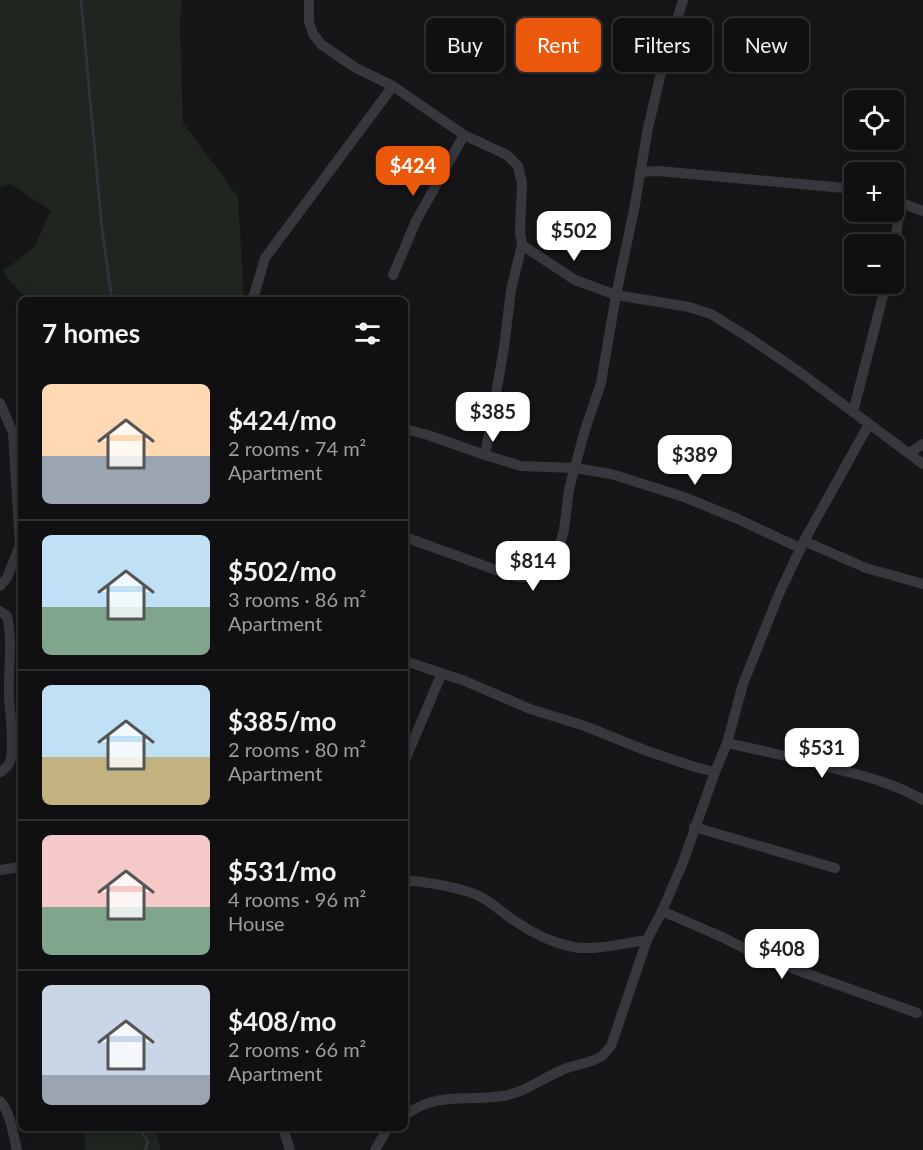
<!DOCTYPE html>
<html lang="en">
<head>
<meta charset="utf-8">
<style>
	body { margin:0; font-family:Lato,sans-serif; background:#19191b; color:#f1f3f6; height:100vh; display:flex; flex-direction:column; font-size:22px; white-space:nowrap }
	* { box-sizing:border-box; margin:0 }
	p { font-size:20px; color:#9c9d9f }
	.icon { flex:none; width:33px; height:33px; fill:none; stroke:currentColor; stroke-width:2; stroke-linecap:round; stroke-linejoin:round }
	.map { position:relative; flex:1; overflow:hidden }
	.details { position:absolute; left:18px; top:297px; width:390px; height:834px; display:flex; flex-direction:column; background:#101012; border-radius:9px; box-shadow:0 3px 15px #0003,0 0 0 2px #303032 }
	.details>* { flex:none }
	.guide { position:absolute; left:426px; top:18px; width:406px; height:54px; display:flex; gap:12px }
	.fabs { position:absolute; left:844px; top:90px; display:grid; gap:12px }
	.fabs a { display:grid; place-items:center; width:60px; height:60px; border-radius:9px; background:#101012; box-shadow:0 3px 15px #0003,0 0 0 2px #303032; font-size:30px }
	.price { position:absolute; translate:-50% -51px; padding:0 14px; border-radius:12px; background:#fff; color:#222; font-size:20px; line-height:39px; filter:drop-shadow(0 2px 3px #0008) }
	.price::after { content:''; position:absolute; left:50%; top:36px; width:18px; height:14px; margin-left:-9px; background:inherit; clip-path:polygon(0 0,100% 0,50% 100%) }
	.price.on { background:#ea580c; color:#fff }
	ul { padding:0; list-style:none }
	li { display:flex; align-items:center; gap:18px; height:150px; padding:0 24px }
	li+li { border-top:2px solid #303032 }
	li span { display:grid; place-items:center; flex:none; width:168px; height:120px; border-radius:9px; color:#555 }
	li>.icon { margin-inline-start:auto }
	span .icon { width:72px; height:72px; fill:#fffc; stroke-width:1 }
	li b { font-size:26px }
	h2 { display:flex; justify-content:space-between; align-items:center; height:72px; padding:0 24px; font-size:26px }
	.tag { padding:0 21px; border-radius:9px; background:#101012; box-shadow:0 3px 15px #0003,0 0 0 2px #303032; font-size:21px; line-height:54px }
	.tag.on { background:#ea580c; color:#fff }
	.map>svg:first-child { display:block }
	.green { fill:#1e261f }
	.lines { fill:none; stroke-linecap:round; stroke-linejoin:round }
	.stream { stroke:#2c353c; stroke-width:3 }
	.minor { stroke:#37383d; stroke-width:10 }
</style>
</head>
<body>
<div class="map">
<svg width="923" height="1150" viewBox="0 0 923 1150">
	<rect width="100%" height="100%" fill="#161618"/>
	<g class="green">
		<polygon points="0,0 182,0 180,23 183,123 238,197 244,300 32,300 17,289 3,271 33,249 51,211 11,184 0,187"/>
		<polygon points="85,1128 155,1128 161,1150 85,1150"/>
	</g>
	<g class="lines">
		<g class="stream">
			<polyline points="81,0 102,229 112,300"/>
			<polyline points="139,1128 148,1142 145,1150"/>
		</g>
		<g class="minor">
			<polyline points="309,0 309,22 313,34 322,45 356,68 393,86 464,135 507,155 518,166 522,183 520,232 522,245 511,290 504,348 485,455"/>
			<polyline points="640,172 658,171 691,174 855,189"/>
			<polyline points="894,200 923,211"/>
			<polyline points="522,245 575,280 616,295 689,307 711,314 748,337 798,371 923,464"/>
			<polyline points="894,256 900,202"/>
			<polyline points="393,275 416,221 464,135"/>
			<polyline points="252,300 255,292 265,258 393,86"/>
			<polyline points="0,403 13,433 20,545 7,578 0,586"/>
			<polyline points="853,412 886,284"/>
			<polyline points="405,429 428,435 485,455 521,466 575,468 611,474 684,497 738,519 800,548"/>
			<polyline points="909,453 923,444"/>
			<polyline points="405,537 507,574 518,577 532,577 545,572 555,562 564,530 569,489 585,430 601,383 616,295 634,210 648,128 663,64 683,0"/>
			<polyline points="804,541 866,568 923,584"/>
			<path d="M0 611 7 616C13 642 8 669 9 696 10 717 14 737 11 758 10 765 6 768 0 772"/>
			<polyline points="405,661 465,681 530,709 585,726 647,751 695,767 715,772"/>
			<path d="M727 743C765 751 803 760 840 770 869 777 897 785 923 800"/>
			<polyline points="405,760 442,673"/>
			<polyline points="694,827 835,868"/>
			<polyline points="0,870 21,867"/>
			<path d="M405 881C422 880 466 889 481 897 493 903 503 914 515 921 532 933 553 943 573 947 593 951 626 943 647 940"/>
			<polyline points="662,911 722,937 766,959 917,1013"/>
			<path d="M0 1101C11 1113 13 1135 17 1150"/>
			<path d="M405 1115C439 1091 466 1102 503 1096 527 1092 545 1076 567 1068 578 1064 592 1063 602 1056 605 1053 608 1049 611 1046L647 940 662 911 682 865 715 772 727 743 743 684 779 594 804 541 869 424"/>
			<polyline points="283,1128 290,1150"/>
			<polyline points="375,1150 386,1131 389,1128"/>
		</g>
	</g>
</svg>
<div class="fabs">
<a><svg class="icon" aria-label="locate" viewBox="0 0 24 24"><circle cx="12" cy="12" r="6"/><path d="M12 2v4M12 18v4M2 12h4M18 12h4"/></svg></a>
<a>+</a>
<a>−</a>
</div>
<b class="price on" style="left:413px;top:197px">$424</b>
<b class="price" style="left:574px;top:262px">$502</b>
<b class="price" style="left:493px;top:443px">$385</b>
<b class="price" style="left:695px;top:486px">$389</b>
<b class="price" style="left:533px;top:592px">$814</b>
<b class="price" style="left:822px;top:779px">$531</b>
<b class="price" style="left:782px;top:980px">$408</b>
<div class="guide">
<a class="tag">Buy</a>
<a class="tag on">Rent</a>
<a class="tag">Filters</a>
<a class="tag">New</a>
</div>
<section class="details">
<h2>7 homes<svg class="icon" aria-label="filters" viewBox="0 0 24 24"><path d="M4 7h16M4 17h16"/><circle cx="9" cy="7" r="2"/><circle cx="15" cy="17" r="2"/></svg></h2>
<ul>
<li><span style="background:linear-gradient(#ffd9b3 60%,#9aa5b1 0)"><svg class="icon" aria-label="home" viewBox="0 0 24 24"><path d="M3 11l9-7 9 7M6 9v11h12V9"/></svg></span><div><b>$424/mo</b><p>2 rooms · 74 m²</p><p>Apartment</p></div></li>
<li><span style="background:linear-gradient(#bfe0f5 60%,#7fa58c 0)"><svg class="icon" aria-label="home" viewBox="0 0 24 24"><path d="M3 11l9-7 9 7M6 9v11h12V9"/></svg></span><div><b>$502/mo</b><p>3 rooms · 86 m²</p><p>Apartment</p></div></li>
<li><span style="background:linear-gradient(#bfe0f5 60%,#c2b280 0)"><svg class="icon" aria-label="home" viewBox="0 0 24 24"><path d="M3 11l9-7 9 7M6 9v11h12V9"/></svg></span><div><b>$385/mo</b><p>2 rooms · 80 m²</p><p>Apartment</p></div></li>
<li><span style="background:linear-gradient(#f6c9c9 60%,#7fa58c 0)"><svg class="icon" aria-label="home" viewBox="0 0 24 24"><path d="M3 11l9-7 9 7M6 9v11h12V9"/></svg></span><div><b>$531/mo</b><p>4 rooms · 96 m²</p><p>House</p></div></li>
<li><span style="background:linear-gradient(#c9d6e8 75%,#9aa5b1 0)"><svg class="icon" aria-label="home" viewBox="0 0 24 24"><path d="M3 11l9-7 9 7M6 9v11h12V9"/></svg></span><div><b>$408/mo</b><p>2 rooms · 66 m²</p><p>Apartment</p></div></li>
</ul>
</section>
</div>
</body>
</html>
